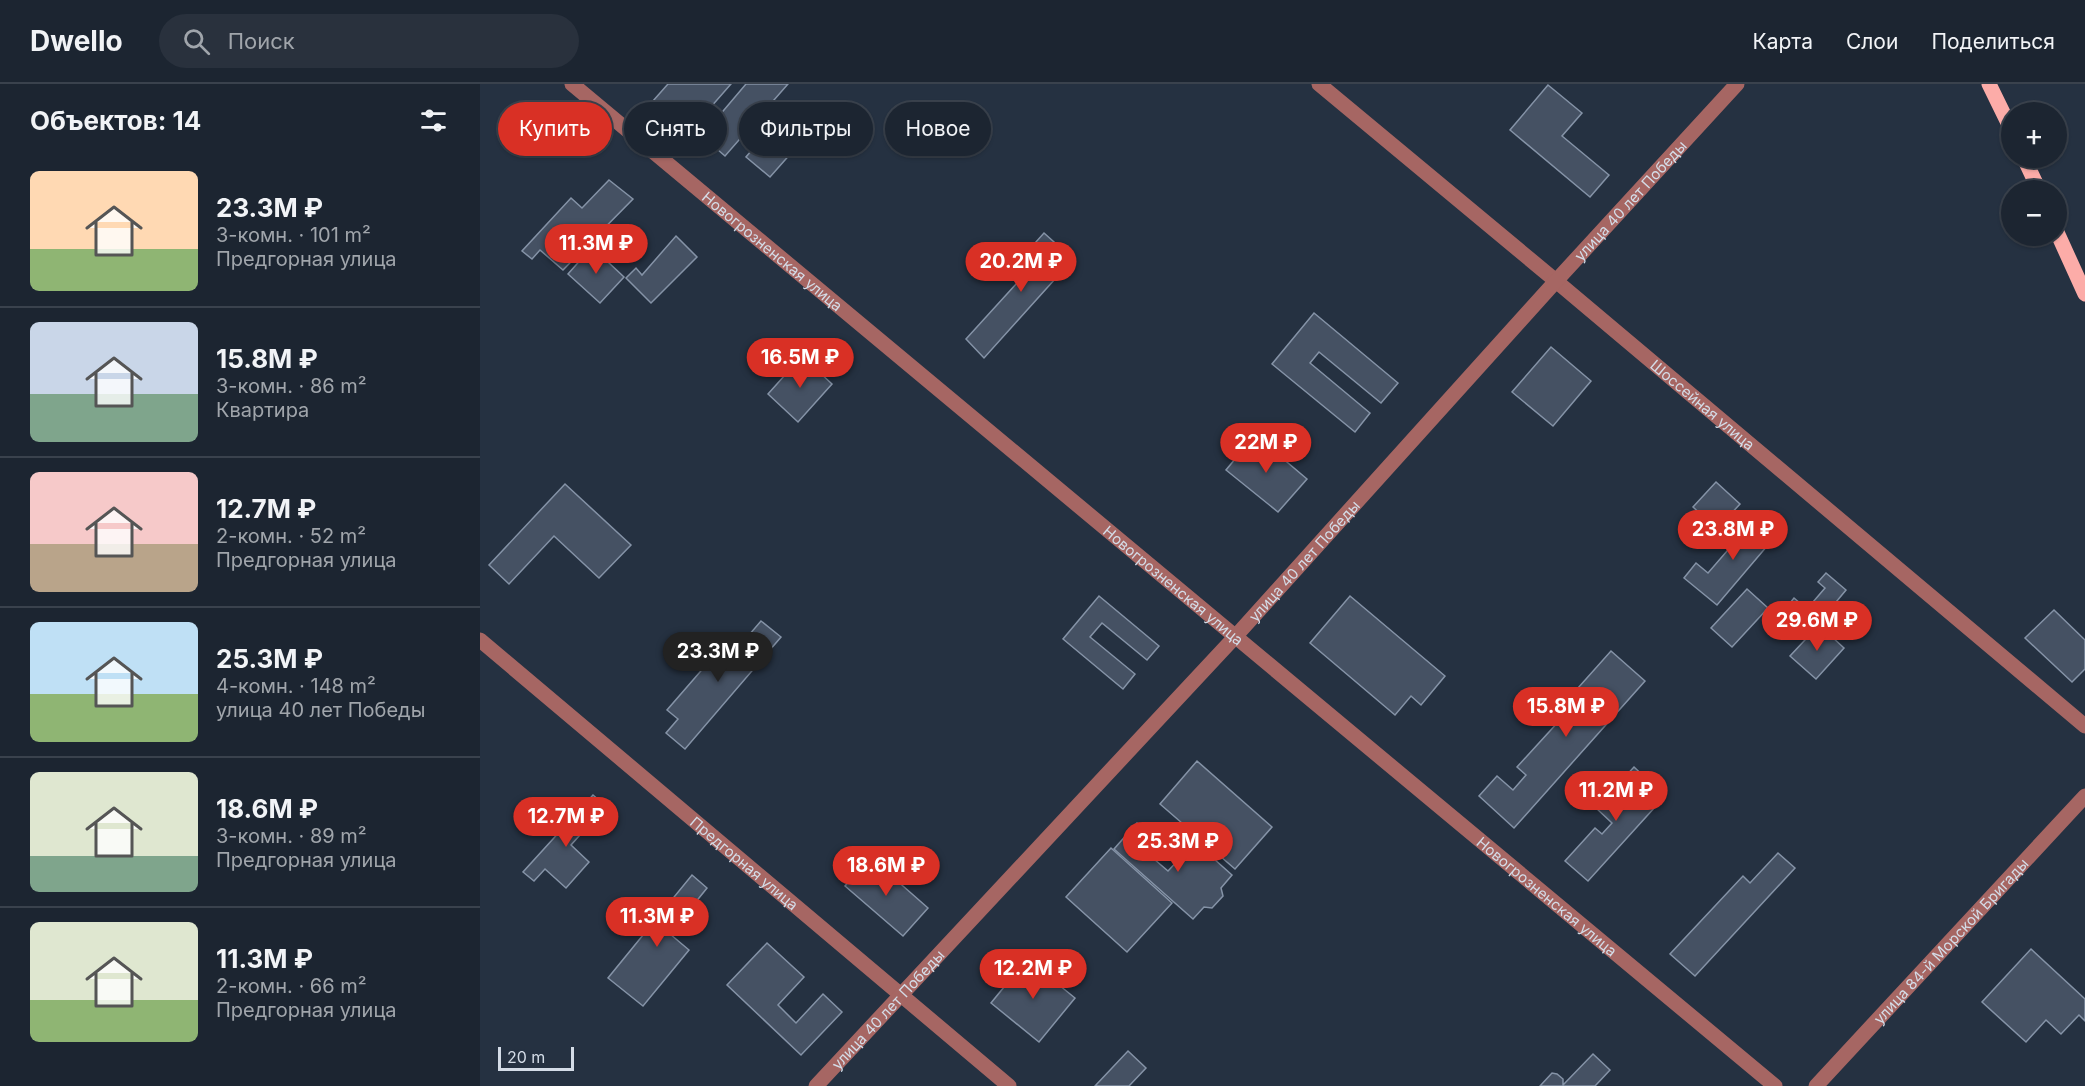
<!DOCTYPE html>
<html lang="ru">
<head>
<meta charset="utf-8">
<style>
	body { margin:0; font-family:Inter,sans-serif; background:#29313d; color:#f1f3f6; height:100vh; display:flex; flex-direction:column; font-size:22px; white-space:nowrap }
	* { box-sizing:border-box; margin:0 }
	p { font-size:20px; color:#a0a5ab }
	.icon { flex:none; width:33px; height:33px; fill:none; stroke:currentColor; stroke-width:2; stroke-linecap:round; stroke-linejoin:round }
	.map { position:relative; flex:1; overflow:hidden }
	.panel { display:flex; flex-direction:column; background:#1c2531; width:480px }
	.panel>* { flex:none }
	.guide { position:absolute; left:18px; top:18px; width:570px; height:54px; display:flex; gap:12px }
	.controls { position:absolute; left:1521px; top:18px; display:grid; gap:12px }
	.controls a { display:grid; place-items:center; width:66px; height:66px; border-radius:50%; background:#1c2531; box-shadow:0 2px 4px #0004,0 0 0 2px #3a424d; font-size:30px }
	.scale { position:absolute; left:18px; bottom:15px; width:76px; box-sizing:border-box; padding-left:6px; border:3px solid #d4dce7; border-top:0; font-size:16px; line-height:21px; white-space:nowrap; color:#d4dce7; -webkit-text-stroke:4px #253141; paint-order:stroke }
	.price { position:absolute; translate:-50% -51px; padding:0 14px; border-radius:21px; background:#d93025; color:#fff; font-size:20px; line-height:39px; filter:drop-shadow(0 2px 3px #0008) }
	.price::after { content:''; position:absolute; left:50%; top:36px; width:18px; height:14px; margin-left:-9px; background:inherit; clip-path:polygon(0 0,100% 0,50% 100%) }
	.price.selected { background:#222; color:#fff }
	ul { padding:0; list-style:none }
	li { display:flex; align-items:center; gap:18px; height:150px; padding:0 30px }
	li+li { border-top:2px solid #3a424d }
	li span { display:grid; place-items:center; flex:none; width:168px; height:120px; border-radius:9px; color:#555 }
	li>.icon { margin-inline-start:auto }
	span .icon { width:72px; height:72px; fill:#fffc; stroke-width:1 }
	li b { font-size:26px }
	h2 { display:flex; justify-content:space-between; align-items:center; height:72px; padding:0 30px; font-size:26px }
	.pill { padding:0 21px; border-radius:27px; background:#1c2531; box-shadow:0 2px 4px #0004,0 0 0 2px #3a424d; font-size:21px; line-height:54px }
	.pill.selected { background:#d93025; color:#fff }
	header { display:flex; align-items:center; gap:36px; box-sizing:border-box; height:84px; padding:0 30px; background:#1c2531; border-bottom:2px solid #3a424d }
	header strong { font-size:28px }
	nav { display:flex; gap:33px; margin-inline-start:auto; font-size:21px }
	.search { width:420px; height:54px; background:#29313d; display:flex; align-items:center; gap:15px; box-sizing:border-box; padding:0 21px; border-radius:33px; color:#a0a5ab; font-size:22px }
	main { display:flex; flex:1; min-height:0 }
	.map>svg:first-child { display:block }
	.building { fill:#455163; stroke:#8593a7; stroke-width:1.5 }
	.lines { fill:none; stroke-linecap:round; stroke-linejoin:round }
	.minor { stroke:#a66663; stroke-width:15 }
	.major { stroke:#fcaca8; stroke-width:15 }
	.labels { text-anchor:middle; dominant-baseline:central; stroke-width:6; stroke-linejoin:round; paint-order:stroke }
	.street-label { font-size:15px; fill:#d4dce7; stroke:#253141 }
</style>
</head>
<body>
<header>
<strong>Dwello</strong>
<div class="search"><svg class="icon" aria-label="search" viewBox="0 0 24 24"><circle cx="10" cy="10" r="6"/><path d="M15 15l6 6"/></svg>Поиск</div>
<nav><a>Карта</a><a>Слои</a><a>Поделиться</a></nav>
</header>
<main>
<section class="panel">
<h2>Объектов: 14<svg class="icon" aria-label="filters" viewBox="0 0 24 24"><path d="M4 7h16M4 17h16"/><circle cx="9" cy="7" r="2"/><circle cx="15" cy="17" r="2"/></svg></h2>
<ul>
<li><span style="background:linear-gradient(#ffd9b3 65%,#8fb573 0)"><svg class="icon" aria-label="home" viewBox="0 0 24 24"><path d="M3 11l9-7 9 7M6 9v11h12V9"/></svg></span><div><b>23.3M ₽</b><p>3-комн. · 101 m²</p><p>Предгорная улица</p></div></li>
<li><span style="background:linear-gradient(#c9d6e8 60%,#7fa58c 0)"><svg class="icon" aria-label="home" viewBox="0 0 24 24"><path d="M3 11l9-7 9 7M6 9v11h12V9"/></svg></span><div><b>15.8M ₽</b><p>3-комн. · 86 m²</p><p>Квартира</p></div></li>
<li><span style="background:linear-gradient(#f6c9c9 60%,#b9a48a 0)"><svg class="icon" aria-label="home" viewBox="0 0 24 24"><path d="M3 11l9-7 9 7M6 9v11h12V9"/></svg></span><div><b>12.7M ₽</b><p>2-комн. · 52 m²</p><p>Предгорная улица</p></div></li>
<li><span style="background:linear-gradient(#bfe0f5 60%,#8fb573 0)"><svg class="icon" aria-label="home" viewBox="0 0 24 24"><path d="M3 11l9-7 9 7M6 9v11h12V9"/></svg></span><div><b>25.3M ₽</b><p>4-комн. · 148 m²</p><p>улица 40 лет Победы</p></div></li>
<li><span style="background:linear-gradient(#dfe7d0 70%,#7fa58c 0)"><svg class="icon" aria-label="home" viewBox="0 0 24 24"><path d="M3 11l9-7 9 7M6 9v11h12V9"/></svg></span><div><b>18.6M ₽</b><p>3-комн. · 89 m²</p><p>Предгорная улица</p></div></li>
<li><span style="background:linear-gradient(#dfe7d0 65%,#8fb573 0)"><svg class="icon" aria-label="home" viewBox="0 0 24 24"><path d="M3 11l9-7 9 7M6 9v11h12V9"/></svg></span><div><b>11.3M ₽</b><p>2-комн. · 66 m²</p><p>Предгорная улица</p></div></li>
</ul>
</section>
<div class="map">
<svg width="1605" height="1002" viewBox="0 0 1605 1002">
	<rect width="100%" height="100%" fill="#253141"/>
	<g class="building">
		<polygon points="188,0 251,0 201,57 165,26"/>
		<polygon points="266,0 308,0 245,72 222,52"/>
		<polygon points="1068,1 1102,29 1082,52 1129,91 1110,113 1030,46"/>
		<polygon points="296,38 320,59 290,93 266,73"/>
		<polygon points="129,96 153,115 83,186 60,166 52,175 42,167 91,114 102,124"/>
		<polygon points="564,149 593,175 504,274 486,255 548,187 538,178"/>
		<polygon points="196,152 217,173 171,219 146,194 156,184 162,191"/>
		<polygon points="112,163 144,193 120,219 88,190"/>
		<polygon points="834,229 918,299 901,319 839,268 830,279 890,329 875,348 792,280"/>
		<polygon points="1071,263 1111,297 1073,342 1032,308"/>
		<polygon points="322,272 352,300 318,338 288,310"/>
		<polygon points="775,351 827,395 798,428 746,386"/>
		<polygon points="1236,398 1260,420 1237,445 1213,423"/>
		<polygon points="85,400 151,461 119,494 74,452 29,500 9,481"/>
		<polygon points="1279,430 1299,448 1237,521 1204,494 1216,479 1228,489"/>
		<polygon points="1346,489 1366,506 1332,547 1306,524 1314,514 1327,525 1345,504 1338,498"/>
		<polygon points="1267,505 1288,524 1252,563 1231,544"/>
		<polygon points="619,512 679,562 667,576 622,539 610,553 655,590 643,605 583,555"/>
		<polygon points="870,512 965,592 941,621 931,612 915,631 830,559"/>
		<polygon points="1574,526 1605,556 1605,585 1592,598 1545,554"/>
		<polygon points="281,537 301,553 205,665 186,649 198,635 187,626 253,550 263,558"/>
		<polygon points="1339,541 1364,564 1336,595 1310,572"/>
		<polygon points="1131,567 1165,597 1034,744 999,712 1017,692 1033,706 1046,691 1037,683 1079,637 1073,632"/>
		<polygon points="717,677 792,743 755,785 680,720"/>
		<polygon points="1154,683 1185,712 1108,797 1085,777 1115,744 1122,750 1132,739 1116,724"/>
		<polygon points="113,711 126,722 91,761 109,778 86,804 65,785 54,797 43,788"/>
		<polygon points="657,739 671,751 660,763 688,787 715,758 752,791 741,804 743,812 732,824 724,823 713,835 634,765"/>
		<polygon points="631,764 692,819 647,868 586,813"/>
		<polygon points="1298,769 1315,784 1215,892 1190,870 1263,792 1270,799"/>
		<polygon points="390,773 448,824 423,852 365,802"/>
		<polygon points="212,791 227,804 190,850 209,866 163,922 128,894"/>
		<polygon points="287,859 324,893 298,921 316,939 343,910 362,928 321,971 247,901"/>
		<polygon points="1551,865 1605,915 1605,937 1599,931 1581,950 1566,936 1546,958 1502,918"/>
		<polygon points="547,875 595,914 559,958 511,919"/>
		<polygon points="648,967 666,984 649,1002 615,1002"/>
		<polygon points="1113,970 1130,986 1115,1002 1060,1002 1072,989 1077,990 1083,995 1083,1001"/>
	</g>
	<g class="lines">
		<g class="minor">
			<path id="s1" d="M92 0 1295 1002"/>
			<path id="s2" d="M839 0 1076 197 1605 642"/>
			<path id="s3" d="M0 556 529 1002"/>
			<path id="s4" d="M336 1002 754 554 1076 197 1257 0"/>
			<path id="s5" d="M1336 1002 1605 712"/>
		</g>
		<g class="major">
			<polyline points="1509,0 1532,47"/>
			<polyline points="1544,74 1559,106"/>
			<polyline points="1576,146 1605,210"/>
		</g>
	</g>
	<g class="labels">
		<g class="street-label">
			<text stroke="none"><textPath href="#s4" startOffset="1203">улица 40 лет Победы</textPath></text>
			<text stroke="none"><textPath href="#s1" startOffset="261">Новогрозненская улица</textPath></text>
			<text stroke="none"><textPath href="#s2" startOffset="500">Шоссейная улица</textPath></text>
			<text stroke="none"><textPath href="#s4" startOffset="717">улица 40 лет Победы</textPath></text>
			<text stroke="none"><textPath href="#s1" startOffset="783">Новогрозненская улица</textPath></text>
			<text stroke="none"><textPath href="#s3" startOffset="346">Предгорная улица</textPath></text>
			<text stroke="none"><textPath href="#s1" startOffset="1269">Новогрозненская улица</textPath></text>
			<text stroke="none"><textPath href="#s5" startOffset="198">улица 84-й Морской Бригады</textPath></text>
			<text stroke="none"><textPath href="#s4" startOffset="105">улица 40 лет Победы</textPath></text>
		</g>
	</g>
</svg>
<div class="controls">
<a>+</a>
<a>−</a>
</div>
<div class="scale">20 m</div>
<b class="price" style="left:116px;top:191px">11.3M ₽</b>
<b class="price" style="left:541px;top:209px">20.2M ₽</b>
<b class="price" style="left:320px;top:305px">16.5M ₽</b>
<b class="price" style="left:786px;top:390px">22M ₽</b>
<b class="price" style="left:1253px;top:477px">23.8M ₽</b>
<b class="price" style="left:1337px;top:568px">29.6M ₽</b>
<b class="price selected" style="left:238px;top:599px">23.3M ₽</b>
<b class="price" style="left:1086px;top:654px">15.8M ₽</b>
<b class="price" style="left:1136px;top:738px">11.2M ₽</b>
<b class="price" style="left:86px;top:764px">12.7M ₽</b>
<b class="price" style="left:698px;top:789px">25.3M ₽</b>
<b class="price" style="left:406px;top:813px">18.6M ₽</b>
<b class="price" style="left:177px;top:864px">11.3M ₽</b>
<b class="price" style="left:553px;top:916px">12.2M ₽</b>
<div class="guide">
<a class="pill selected">Купить</a>
<a class="pill">Снять</a>
<a class="pill">Фильтры</a>
<a class="pill">Новое</a>
</div>
</div>
</main>
</body>
</html>
